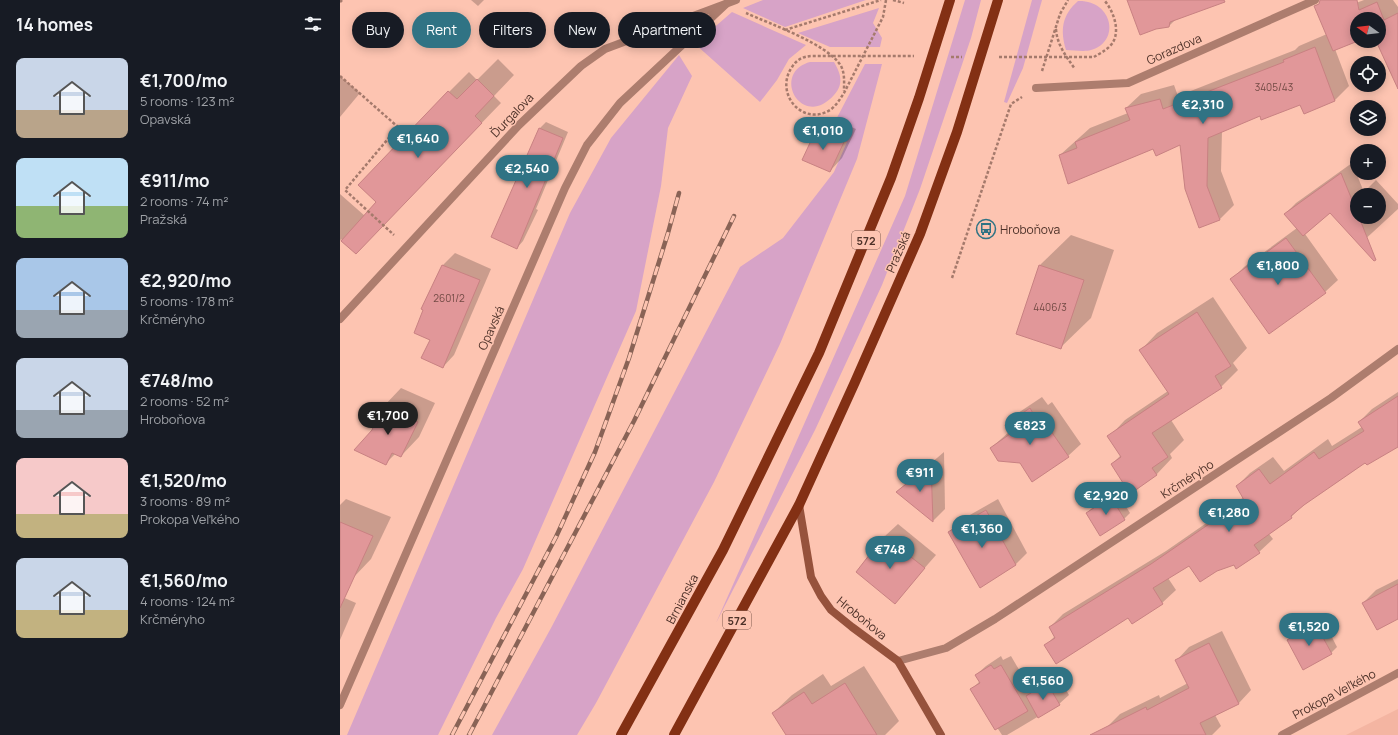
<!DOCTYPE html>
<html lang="en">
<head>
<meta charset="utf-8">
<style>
	body { margin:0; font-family:Manrope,sans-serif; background:#20242c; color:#f1f3f6; height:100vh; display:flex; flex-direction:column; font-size:15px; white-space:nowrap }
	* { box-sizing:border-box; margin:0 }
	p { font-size:13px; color:#9ea1a6 }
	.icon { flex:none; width:22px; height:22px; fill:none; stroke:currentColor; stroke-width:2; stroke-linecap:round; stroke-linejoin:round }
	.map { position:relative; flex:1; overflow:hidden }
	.panel { display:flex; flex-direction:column; background:#171b24; width:340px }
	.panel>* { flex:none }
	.guide { position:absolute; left:12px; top:12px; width:380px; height:36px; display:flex; gap:8px }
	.needle { width:26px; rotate:285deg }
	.buttons { position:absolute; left:1010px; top:12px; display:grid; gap:8px }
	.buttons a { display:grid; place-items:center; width:36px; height:36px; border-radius:50%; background:#171b24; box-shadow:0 2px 10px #0003; font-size:20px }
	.price { position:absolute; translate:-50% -34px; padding:0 9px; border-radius:14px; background:#307384; color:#fff; font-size:13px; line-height:26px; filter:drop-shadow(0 1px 2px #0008) }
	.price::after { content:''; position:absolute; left:50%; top:24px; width:12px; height:9px; margin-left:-6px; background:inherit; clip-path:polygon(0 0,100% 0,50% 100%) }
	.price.current { background:#222; color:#fff }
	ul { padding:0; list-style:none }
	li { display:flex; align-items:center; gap:12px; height:100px; padding:0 16px }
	li span { display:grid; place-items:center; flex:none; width:112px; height:80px; border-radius:8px; color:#555 }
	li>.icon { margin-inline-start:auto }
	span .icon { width:48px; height:48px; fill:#fffc; stroke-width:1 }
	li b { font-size:17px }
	h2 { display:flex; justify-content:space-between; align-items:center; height:48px; padding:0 16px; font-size:17px }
	.tag { padding:0 14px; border-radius:18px; background:#171b24; box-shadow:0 2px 10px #0003; font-size:14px; line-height:36px }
	.tag.current { background:#307384; color:#fff }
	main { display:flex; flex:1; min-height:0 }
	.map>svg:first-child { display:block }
	.built { fill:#f4b5a2 }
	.green { fill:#d7a3c7 }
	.shadow { fill:#0003; fill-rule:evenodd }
	.building { fill:#e19799; stroke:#c88182 }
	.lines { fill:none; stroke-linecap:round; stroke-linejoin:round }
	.path { stroke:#a57a6c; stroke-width:2.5; stroke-dasharray:3 2; stroke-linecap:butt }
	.street { stroke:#ad7d6e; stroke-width:8 }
	.secondary { stroke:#96523c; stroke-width:8 }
	.primary { stroke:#833014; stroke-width:10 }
	.rail-casing { stroke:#896356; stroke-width:4.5 }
	.rail { stroke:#fdc4b1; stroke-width:3; stroke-dasharray:9; stroke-linecap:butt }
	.labels { text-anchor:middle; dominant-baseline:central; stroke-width:3; stroke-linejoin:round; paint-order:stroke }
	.number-label { font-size:10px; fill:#724a44 }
	.shield { fill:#fdc4b1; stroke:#825d51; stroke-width:1 }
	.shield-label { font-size:11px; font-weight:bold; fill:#4d3128 }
	.street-label { font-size:12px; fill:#4d3128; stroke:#fdc4b1 }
	.poi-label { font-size:12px; fill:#4d3128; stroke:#fdc4b1; text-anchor:start }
</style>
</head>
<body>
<main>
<section class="panel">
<h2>14 homes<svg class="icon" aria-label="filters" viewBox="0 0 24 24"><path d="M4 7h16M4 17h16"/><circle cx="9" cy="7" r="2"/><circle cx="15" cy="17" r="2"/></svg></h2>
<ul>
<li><span style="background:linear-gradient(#c9d6e8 65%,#b9a48a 0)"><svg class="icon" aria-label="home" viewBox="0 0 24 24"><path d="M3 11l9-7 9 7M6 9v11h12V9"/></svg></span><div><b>€1,700/mo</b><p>5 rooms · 123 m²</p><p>Opavská</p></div></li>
<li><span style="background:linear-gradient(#bfe0f5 60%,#8fb573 0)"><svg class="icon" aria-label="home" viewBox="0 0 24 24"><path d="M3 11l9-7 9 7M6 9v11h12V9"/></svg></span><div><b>€911/mo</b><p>2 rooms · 74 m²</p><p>Pražská</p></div></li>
<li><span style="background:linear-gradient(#a9c7e8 65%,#9aa5b1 0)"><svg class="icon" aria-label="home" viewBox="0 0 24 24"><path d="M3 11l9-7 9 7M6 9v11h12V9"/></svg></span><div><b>€2,920/mo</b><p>5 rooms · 178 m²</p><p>Krčméryho</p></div></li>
<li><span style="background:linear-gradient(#c9d6e8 65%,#9aa5b1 0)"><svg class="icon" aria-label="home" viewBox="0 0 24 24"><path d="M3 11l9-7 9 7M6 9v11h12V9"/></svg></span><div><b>€748/mo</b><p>2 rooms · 52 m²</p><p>Hroboňova</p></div></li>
<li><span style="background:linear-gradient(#f6c9c9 70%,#c2b280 0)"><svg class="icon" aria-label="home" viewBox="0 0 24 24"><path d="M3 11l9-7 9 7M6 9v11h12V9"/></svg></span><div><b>€1,520/mo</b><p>3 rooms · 89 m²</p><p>Prokopa Veľkého</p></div></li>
<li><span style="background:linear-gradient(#c9d6e8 65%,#c2b280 0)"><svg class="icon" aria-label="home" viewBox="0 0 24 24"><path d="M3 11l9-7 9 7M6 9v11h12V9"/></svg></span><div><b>€1,560/mo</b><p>4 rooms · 124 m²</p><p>Krčméryho</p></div></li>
</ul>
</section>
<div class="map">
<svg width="1058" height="735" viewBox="0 0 1058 735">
	<rect width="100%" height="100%" fill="#fdc4b1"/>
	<polygon class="built" points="1058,709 1058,735 1006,735"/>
	<g class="green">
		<polygon points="423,0 526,0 445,27 403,8"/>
		<polygon points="625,0 641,0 631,38 580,189 542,285 475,430 376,623 565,196"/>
		<polygon points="692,0 702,0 683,68 667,103 664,102"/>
		<path d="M738 1C773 0 781 42 751 50 744 52 734 50 726 50 720 30 722 15 738 1Z"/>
		<polygon points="539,8 533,23 542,38 540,47 490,47 458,33"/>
		<polygon points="392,12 466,45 449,59 437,80 420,102 355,44"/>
		<polygon points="339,55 352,76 328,128 321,186 296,311 183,569 156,618 98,735 7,735 230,213 271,138"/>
		<path d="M470 62H494C501 74 504 84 494 95 462 131 430 73 470 62Z"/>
		<polygon points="525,64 542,64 517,159 440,344 374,482 256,703 237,735 152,735 211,628 400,267 443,238 494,172 507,142 489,133"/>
	</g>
	<g class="shadow">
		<polygon points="131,0 144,0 138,6"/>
		<polygon points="792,0 883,0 836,19 829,26"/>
		<polygon points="1024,0 1053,0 1058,7 1058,59 1037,41 1039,41 1039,19 1017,19 995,49 1009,86 995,100 964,113 961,104 920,115 882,131 881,171 894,205 880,219 841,144 720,155 750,128 788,113 786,108 801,94 834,85 838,96 955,50 959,46 987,34 995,11"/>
		<polygon points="158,59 174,75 154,96 161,103 16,253 1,239 0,241 0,194 25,216 37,202 109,92 129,72 137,80"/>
		<polygon points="0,76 20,93 0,117"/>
		<polygon points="490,118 516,129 502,158 490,171 464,159 477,130"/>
		<polygon points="206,122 228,132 196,209 198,210 183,241 177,248 152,237 200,128"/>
		<path d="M1012 163 1024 192 1036 180 1058 204V209L1020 244 991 211 965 234 998 280 985 292 891 280 904 267 957 228 945 214 956 203ZM1017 195H1039V217H1017Z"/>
		<polygon points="731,235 774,250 751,318 720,348 677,333 700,265"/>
		<polygon points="115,253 151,269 114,355 103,367 91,339 84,310 103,265"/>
		<polygon points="873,297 907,348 893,363 898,370 881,387 831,420 844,440 830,454 832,458 816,475 772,464 781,455 769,437 785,420 828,391 801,350 817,333"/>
		<polygon points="61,388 95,403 79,437 61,456 56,453 45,464 33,430 43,407"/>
		<polygon points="1058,392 1058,445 1026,462 964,504 951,517 929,534 933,539 919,552 894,564 850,564 828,578 836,590 822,603 706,645 715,636 710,627 723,614 826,551 904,497 897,486 910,473 933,457 944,471 988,439 992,446 1022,427 1019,422 1032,409"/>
		<polygon points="702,397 708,405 712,402 741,444 728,456 680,462 651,448 670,431 666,425 678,413"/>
		<polygon points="604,452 605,509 593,521 557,492"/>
		<polygon points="777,492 790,513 784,519 747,513 753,507"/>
		<polygon points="6,499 51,517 31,559 13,578 0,572 0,505"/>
		<polygon points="658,499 687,553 675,565 609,532 621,520"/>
		<polygon points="558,524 596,555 555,602 517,572 545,536"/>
		<polygon points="1058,579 1058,618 1023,603 1036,590"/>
		<polygon points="0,596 16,603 0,640"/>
		<polygon points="982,618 997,647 991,653 948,640 954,634"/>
		<polygon points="882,631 911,690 899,703 875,715 881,726 872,735 771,735 767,727 780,714 819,695 820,698 848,683 837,660 849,647"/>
		<polygon points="661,656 663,660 671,656 691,690 717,674 729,695 719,704 667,735 662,735 632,689 640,681 636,675 646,666"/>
		<polygon points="524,666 559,721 545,735 447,735 433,713 452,695 483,674 491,686"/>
	</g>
	<g class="building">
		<polygon points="787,0 884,0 885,2 830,22 829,27 816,29 800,35"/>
		<polygon points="980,0 1017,0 1019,10 1037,2 1044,20 1058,13 1058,89 1036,41 1039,41 1039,19 1017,19 1018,41 993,51 974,6 979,4"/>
		<polygon points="975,47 995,101 964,114 960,105 921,120 920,116 868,138 867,186 880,220 859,228 845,189 840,145 816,156 813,149 728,184 719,155 737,148 735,142 790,120 785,108 820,99 823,109 944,62 943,60"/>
		<polygon points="137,79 154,96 135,116 142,123 16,254 1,241 36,202 18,185 108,91 117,99"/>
		<polygon points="199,128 223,138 177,249 151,237"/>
		<polygon points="476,130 504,142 490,172 462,160"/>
		<polygon points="1001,173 1017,212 1017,217 1019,217 1036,260 1034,261 990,213 963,236 944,214"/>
		<polygon points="946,238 986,293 929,334 890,279"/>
		<polygon points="102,265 140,280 103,368 81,358 90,340 74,333 83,310 81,309"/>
		<polygon points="699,265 744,280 721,349 676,334"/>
		<polygon points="857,312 891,366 875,376 882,388 812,433 828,457 812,468 817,475 790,494 771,464 781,457 767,436 829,394 799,350"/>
		<polygon points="1058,396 1058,447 1027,465 1025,463 964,505 951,516 952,518 914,545 920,553 896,569 894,565 877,571 860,582 849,566 813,588 823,604 792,624 788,618 716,664 704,645 715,638 709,627 811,564 904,500 896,486 919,469 930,484 974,452 979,459 1024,431 1018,422"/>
		<polygon points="42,406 78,422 61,457 52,453 46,465 14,450 32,430"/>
		<polygon points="690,408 695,417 699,414 729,457 692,482 680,463 658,461 650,448 670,434 665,425"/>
		<polygon points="591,464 593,522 556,492"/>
		<polygon points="771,497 785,520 760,536 746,513"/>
		<polygon points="646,510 676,565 640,588 608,532"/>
		<polygon points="0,522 33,536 0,608"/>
		<polygon points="544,536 585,568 555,604 516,572"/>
		<polygon points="1058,584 1058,619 1037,630 1022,603"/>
		<polygon points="975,623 992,654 963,670 947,640"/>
		<polygon points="869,643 899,704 860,723 866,735 750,735 806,707 807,710 849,688 835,660"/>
		<polygon points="651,665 654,669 661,665 688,711 655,730 630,689 640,683 635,675"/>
		<polygon points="505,683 537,735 446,735 432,713 464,692 472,704"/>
		<polygon points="707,683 720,705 698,718 686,696"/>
	</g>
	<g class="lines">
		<g class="path">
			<path d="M546 0 543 17 504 93C500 99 496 106 490 110 462 127 434 93 452 67 457 59 464 56 473 56H574"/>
			<polyline points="553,0 564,3"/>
			<polyline points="0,2 2,0"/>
			<path d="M406 13C430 24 488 44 501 66 505 74 504 82 504 91"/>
			<path d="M716 29C717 45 726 56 735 69"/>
			<polyline points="445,30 541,0"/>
			<polyline points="611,57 622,57"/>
			<path d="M659 57H754C759 54 765 51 770 46 782 34 774 11 764 0"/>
			<polyline points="702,71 720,14 728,0"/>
			<polyline points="0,76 58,127 5,190 54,235"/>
			<polyline points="612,278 671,104 682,97"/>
		</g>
		<g class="street">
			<polyline points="696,88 788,83 975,0"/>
			<polyline points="0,319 179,125 241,66 265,49 396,0"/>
			<polyline points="558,661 606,648 655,619 991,398 1058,349"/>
			<polyline points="0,705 225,188 247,145 280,103 386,4"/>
			<polyline points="942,735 1058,673"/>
		</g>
		<polyline class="secondary" points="459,505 471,577 481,596 491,610 512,627 558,661 601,735"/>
		<g class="primary">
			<polyline points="281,735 383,550 479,353 551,178 579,98 610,0"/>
			<polyline points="334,735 459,505 515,382 580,234 617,132 658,0"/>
		</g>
		<defs>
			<g id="rail">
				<polyline points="112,735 216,537 255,452 289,358 328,233 339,193"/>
				<polyline points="129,735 294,421 394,216"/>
			</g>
		</defs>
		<use href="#rail" class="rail-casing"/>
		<use href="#rail" class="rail"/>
	</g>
	<defs>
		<symbol id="bus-ring" viewBox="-11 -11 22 22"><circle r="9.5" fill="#fdc4b1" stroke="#307384" stroke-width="1.5"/><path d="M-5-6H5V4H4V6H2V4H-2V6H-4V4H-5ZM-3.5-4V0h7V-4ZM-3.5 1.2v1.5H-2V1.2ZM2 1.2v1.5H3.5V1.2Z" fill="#307384"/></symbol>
	</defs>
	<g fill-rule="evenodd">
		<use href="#bus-ring" x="635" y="218" width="22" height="22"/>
	</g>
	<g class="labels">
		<g class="number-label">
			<text x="934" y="87">3405/43</text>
			<text x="109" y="298">2601/2</text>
			<text x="710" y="307">4406/3</text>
		</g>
		<g class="shield">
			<rect x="512" y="231" width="28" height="18" rx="3"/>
			<rect x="383" y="611" width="28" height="18" rx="3"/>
		</g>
		<g class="shield-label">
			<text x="526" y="240">572</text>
			<text x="397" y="620">572</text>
		</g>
		<g class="street-label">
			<text transform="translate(834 49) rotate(-24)">Gorazdova</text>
			<text transform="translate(172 115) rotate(-46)">Ďurgalova</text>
			<text transform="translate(558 252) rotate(-67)">Pražská</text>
			<text transform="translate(151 328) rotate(-66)">Opavská</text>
			<text transform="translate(847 479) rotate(-33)">Krčméryho</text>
			<text transform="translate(342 599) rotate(-62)">Brnianska</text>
			<text transform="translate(522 618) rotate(39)">Hroboňova</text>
			<text transform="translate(994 694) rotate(-28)">Prokopa Veľkého</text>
		</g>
		<g class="poi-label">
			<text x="660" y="229">Hroboňova</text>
		</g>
	</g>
</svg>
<div class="buttons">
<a><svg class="needle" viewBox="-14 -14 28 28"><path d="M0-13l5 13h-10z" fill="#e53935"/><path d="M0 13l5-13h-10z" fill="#9ea1a6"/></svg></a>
<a><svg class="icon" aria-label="locate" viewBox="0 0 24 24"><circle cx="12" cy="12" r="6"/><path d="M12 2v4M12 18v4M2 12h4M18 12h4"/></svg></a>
<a><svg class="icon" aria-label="layers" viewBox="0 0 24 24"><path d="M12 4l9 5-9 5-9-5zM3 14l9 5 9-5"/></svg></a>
<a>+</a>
<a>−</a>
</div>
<b class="price" style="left:863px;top:125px">€2,310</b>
<b class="price" style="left:483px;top:151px">€1,010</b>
<b class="price" style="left:78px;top:159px">€1,640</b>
<b class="price" style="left:187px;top:189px">€2,540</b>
<b class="price" style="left:938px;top:286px">€1,800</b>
<b class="price current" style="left:48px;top:436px">€1,700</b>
<b class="price" style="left:690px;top:446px">€823</b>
<b class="price" style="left:580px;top:493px">€911</b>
<b class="price" style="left:766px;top:516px">€2,920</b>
<b class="price" style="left:889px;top:533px">€1,280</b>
<b class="price" style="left:642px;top:549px">€1,360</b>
<b class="price" style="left:550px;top:570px">€748</b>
<b class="price" style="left:969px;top:647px">€1,520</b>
<b class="price" style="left:703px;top:701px">€1,560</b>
<div class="guide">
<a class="tag">Buy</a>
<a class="tag current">Rent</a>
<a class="tag">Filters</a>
<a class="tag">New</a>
<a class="tag">Apartment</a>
</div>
</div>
</main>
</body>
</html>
